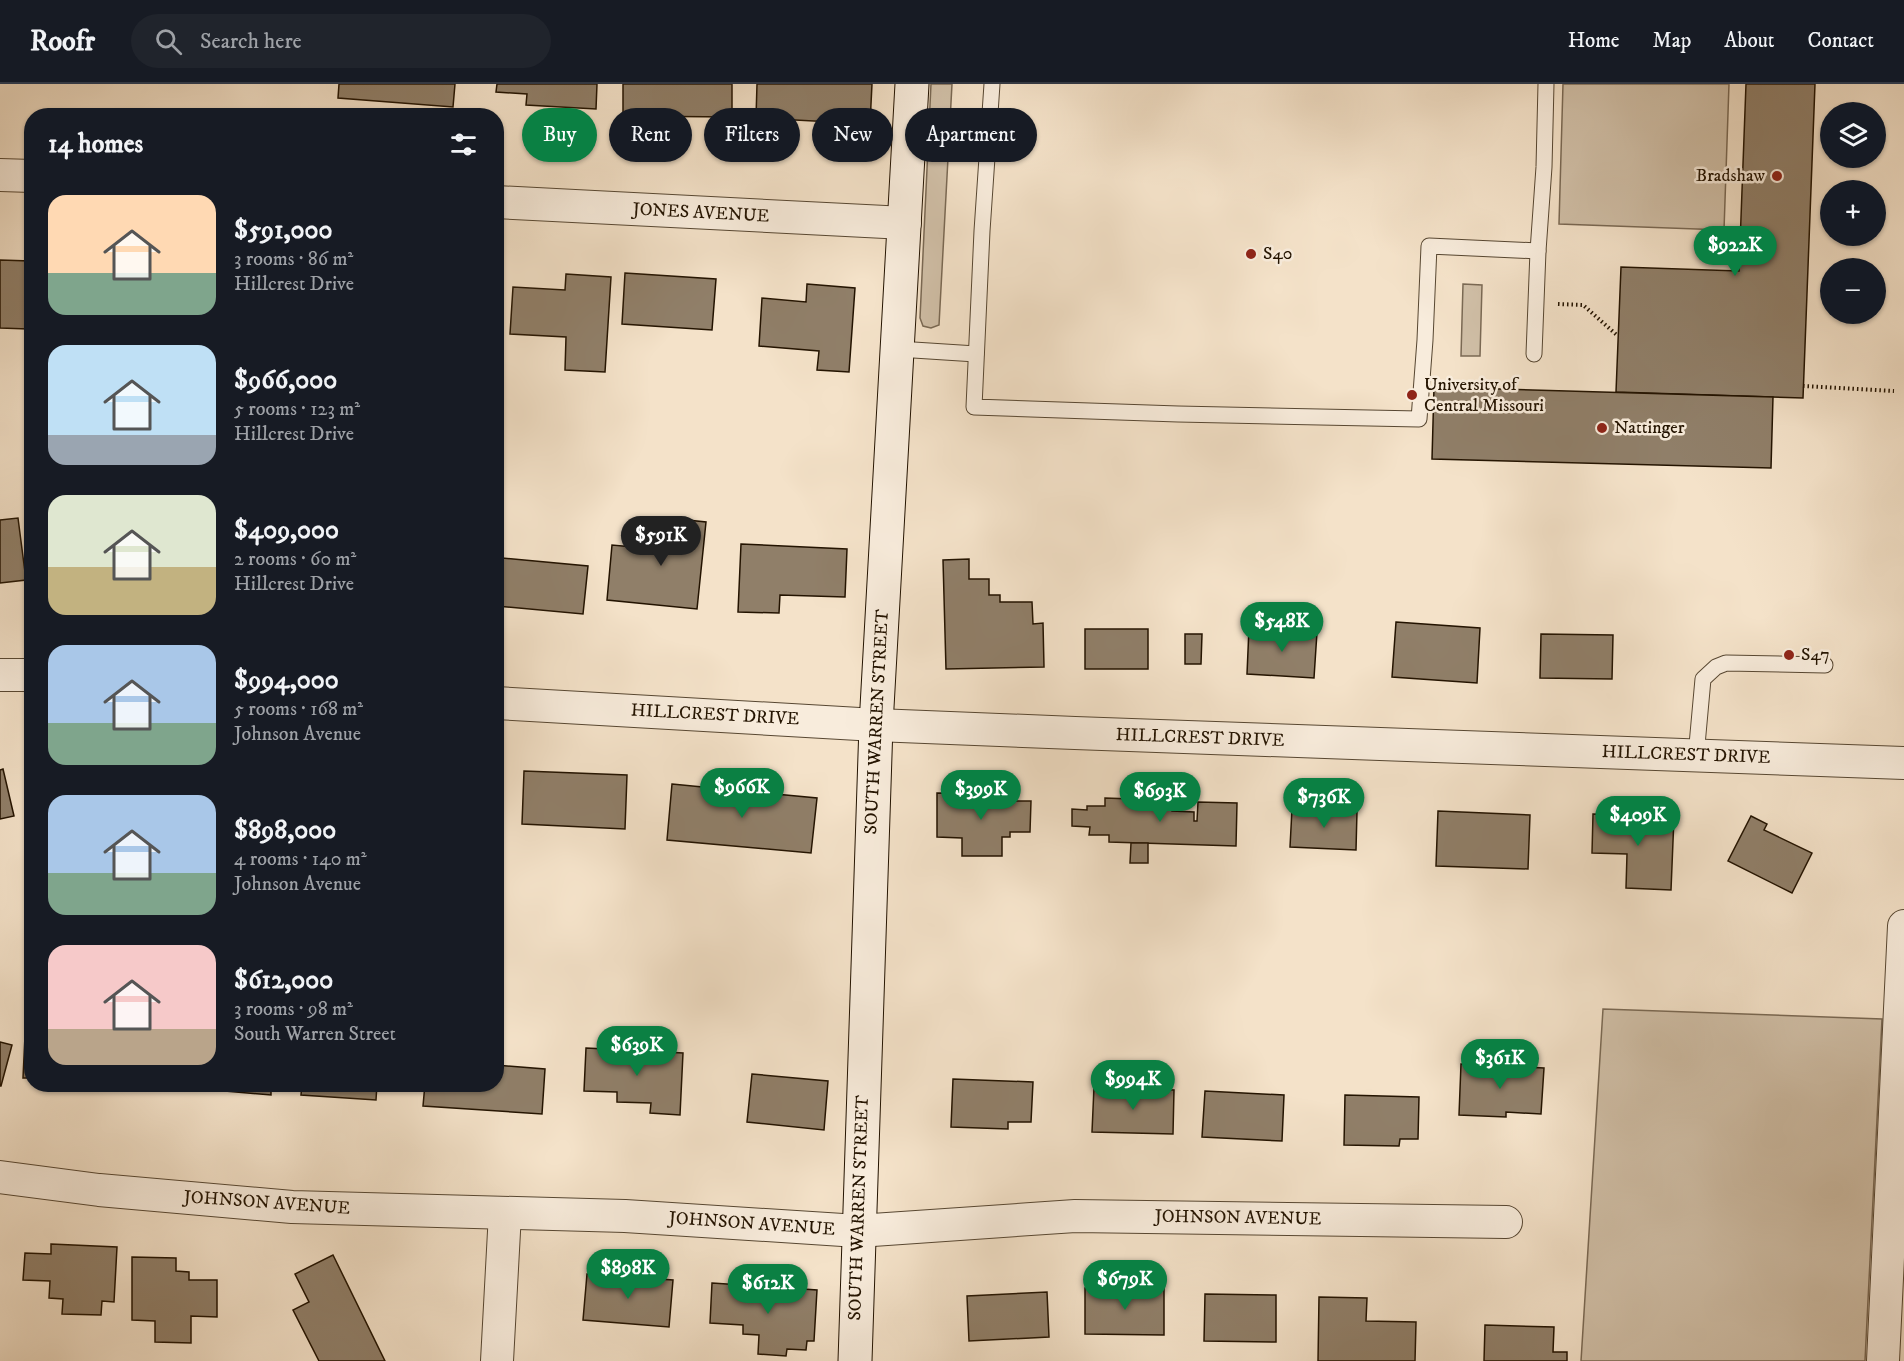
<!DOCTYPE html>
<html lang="en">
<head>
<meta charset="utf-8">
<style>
	body { margin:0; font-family:"IM FELL DW Pica",serif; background:#20242c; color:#f1f3f6; height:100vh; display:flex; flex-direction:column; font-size:22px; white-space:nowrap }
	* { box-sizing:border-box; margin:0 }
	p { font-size:20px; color:#9ea1a6 }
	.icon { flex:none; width:33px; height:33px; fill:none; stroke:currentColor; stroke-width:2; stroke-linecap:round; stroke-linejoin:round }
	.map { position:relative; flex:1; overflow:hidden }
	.sheet { position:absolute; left:24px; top:24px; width:480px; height:984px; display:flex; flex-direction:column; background:#171b24; border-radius:24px; box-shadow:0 2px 4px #0004 }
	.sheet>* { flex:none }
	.banner { position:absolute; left:522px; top:24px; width:570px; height:54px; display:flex; gap:12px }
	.controls { position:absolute; left:1820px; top:18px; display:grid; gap:12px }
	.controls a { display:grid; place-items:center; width:66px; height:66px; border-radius:50%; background:#171b24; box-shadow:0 2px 4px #0004; font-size:30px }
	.price { position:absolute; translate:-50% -51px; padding:0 14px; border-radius:21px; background:#0b8043; color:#fff; font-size:20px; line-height:39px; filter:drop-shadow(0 2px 3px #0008) }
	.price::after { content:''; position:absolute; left:50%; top:36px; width:18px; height:14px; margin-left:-9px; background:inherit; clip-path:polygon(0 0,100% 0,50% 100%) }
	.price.active { background:#222; color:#fff }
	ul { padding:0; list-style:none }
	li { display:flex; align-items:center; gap:18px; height:150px; padding:0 24px }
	li span { display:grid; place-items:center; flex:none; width:168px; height:120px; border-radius:18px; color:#555 }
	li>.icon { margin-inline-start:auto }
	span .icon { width:72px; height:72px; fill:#fffc; stroke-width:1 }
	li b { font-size:26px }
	h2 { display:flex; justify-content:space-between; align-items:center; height:72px; padding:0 24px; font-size:26px }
	.pill { padding:0 21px; border-radius:27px; background:#171b24; box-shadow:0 2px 4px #0004; font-size:21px; line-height:54px }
	.pill.active { background:#0b8043; color:#fff }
	header { display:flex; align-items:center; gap:36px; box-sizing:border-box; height:84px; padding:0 30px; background:#171b24; border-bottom:2px solid #363941 }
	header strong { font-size:28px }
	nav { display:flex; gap:33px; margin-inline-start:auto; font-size:21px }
	.search { width:420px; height:54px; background:#20242c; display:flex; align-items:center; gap:15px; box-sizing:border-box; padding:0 21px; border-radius:33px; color:#9ea1a6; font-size:22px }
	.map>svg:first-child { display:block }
	.green { fill:#d0bfa7; stroke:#7a6954; stroke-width:1.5 }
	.building { fill:#907f69; stroke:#231300; stroke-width:1.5 }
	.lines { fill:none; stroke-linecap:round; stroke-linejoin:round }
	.lane-casing { stroke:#574732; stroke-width:17 }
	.street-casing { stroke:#574732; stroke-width:34 }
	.secondary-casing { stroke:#231300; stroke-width:35 }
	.path { stroke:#231300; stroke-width:4; stroke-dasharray:1.5 3; stroke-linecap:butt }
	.lane { stroke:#f8ecdc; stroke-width:15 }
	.street { stroke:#f8ecdc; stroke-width:32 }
	.secondary { stroke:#f8ecdc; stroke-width:33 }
	.poi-dot { fill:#8f2418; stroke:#f8ecdc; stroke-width:2 }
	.labels { text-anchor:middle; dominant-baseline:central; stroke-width:5; stroke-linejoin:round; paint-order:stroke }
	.poi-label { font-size:18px; fill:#231300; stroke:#f8ecdc; text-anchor:start }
	.street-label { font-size:18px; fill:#231300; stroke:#f8ecdc }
</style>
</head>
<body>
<header>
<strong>Roofr</strong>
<div class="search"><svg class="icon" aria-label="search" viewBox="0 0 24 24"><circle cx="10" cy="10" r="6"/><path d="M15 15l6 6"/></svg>Search here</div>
<nav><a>Home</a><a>Map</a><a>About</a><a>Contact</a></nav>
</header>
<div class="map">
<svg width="1904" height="1277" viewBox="0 0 1904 1277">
	<rect width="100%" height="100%" fill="#f4e2c9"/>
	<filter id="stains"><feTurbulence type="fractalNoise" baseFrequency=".00333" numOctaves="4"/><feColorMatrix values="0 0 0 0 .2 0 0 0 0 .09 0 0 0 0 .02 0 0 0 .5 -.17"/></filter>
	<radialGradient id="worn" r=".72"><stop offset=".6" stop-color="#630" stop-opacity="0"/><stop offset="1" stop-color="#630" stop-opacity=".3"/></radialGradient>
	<g class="green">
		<polygon points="931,0 952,0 939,241 931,244 923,242 920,234"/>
		<polygon points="1563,0 1729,0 1724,146 1559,140"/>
		<polygon points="1463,200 1482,201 1480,272 1461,272"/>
		<polygon points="1603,925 1882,935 1865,1277 1581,1277"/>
	</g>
	<g class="building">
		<polygon points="339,0 455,0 453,23 338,14"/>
		<polygon points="497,0 597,0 596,25 526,21 527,10 496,8"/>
		<polygon points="623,0 732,0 732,33 623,32"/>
		<polygon points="757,0 872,0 870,40 756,34"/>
		<polygon points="1746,0 1815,0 1803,314 1616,308 1621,183 1739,187"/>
		<polygon points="0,176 30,177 28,245 0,244"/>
		<polygon points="625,189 716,195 712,246 622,240"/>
		<polygon points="566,190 611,193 605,288 565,286 566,253 510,250 513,203 565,206"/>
		<polygon points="807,200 855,204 849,288 817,286 819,267 759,262 762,214 806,218"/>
		<polygon points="1434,303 1773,313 1771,384 1432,375"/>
		<polygon points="658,433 706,438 697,525 607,516 612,461 655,465"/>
		<polygon points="18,434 26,496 0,499 0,436"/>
		<polygon points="741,460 847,465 845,513 780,511 779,529 738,528"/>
		<polygon points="502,474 588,482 583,530 497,522"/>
		<polygon points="969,475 969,495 989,495 989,511 1000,511 1000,518 1032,518 1033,540 1043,539 1044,583 946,585 943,476"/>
		<polygon points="1396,538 1480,544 1477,599 1392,593"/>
		<polygon points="1249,544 1317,548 1314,594 1247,590"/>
		<rect x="1085" y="545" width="63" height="40"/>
		<polygon points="1185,550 1202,550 1201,580 1185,580"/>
		<polygon points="1541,550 1613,551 1612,595 1540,594"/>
		<polygon points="3,685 14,732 0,735 0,686"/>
		<polygon points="524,687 627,691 625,745 522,740"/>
		<polygon points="672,700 817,714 811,769 667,756"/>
		<polygon points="937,709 1010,710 1010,717 1031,717 1030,748 1010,748 1010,753 1002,753 1002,772 962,772 962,754 937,753"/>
		<polygon points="1105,714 1132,715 1132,719 1172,721 1172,727 1194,728 1194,737 1197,737 1198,718 1237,719 1236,762 1109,758 1109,751 1089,751 1090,743 1072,742 1072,725 1087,726 1087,722 1105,722"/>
		<polygon points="1292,725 1357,727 1356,766 1290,763"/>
		<polygon points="1438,727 1530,731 1528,785 1436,782"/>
		<polygon points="1593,730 1674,733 1671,806 1626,804 1627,770 1592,769"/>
		<polygon points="1751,732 1767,740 1764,746 1812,769 1792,809 1728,777"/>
		<polygon points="1131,759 1148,759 1148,779 1130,779"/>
		<polygon points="25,952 32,952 32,994 23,994"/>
		<polygon points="0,958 12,961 1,1002 0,1002"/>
		<polygon points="586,964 683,969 680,1031 650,1029 651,1019 617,1018 617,1008 584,1007"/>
		<polygon points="1461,980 1544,984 1541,1030 1506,1028 1506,1033 1459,1031"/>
		<polygon points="496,981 545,985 542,1030 423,1022 425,1000 496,1000"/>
		<polygon points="752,990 828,997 824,1046 747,1038"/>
		<polygon points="953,995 1033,998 1031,1038 1008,1038 1008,1045 951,1043"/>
		<polygon points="144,1000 271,1000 271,1011"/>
		<polygon points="302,1000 377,1000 376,1016 301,1011"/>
		<polygon points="1094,1003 1174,1006 1173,1050 1092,1048"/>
		<polygon points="1205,1007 1284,1011 1282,1057 1202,1053"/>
		<polygon points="1345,1011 1419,1013 1418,1055 1400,1055 1399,1062 1344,1061"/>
		<polygon points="51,1160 117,1163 114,1218 102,1217 101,1231 62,1230 63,1215 49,1214 50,1197 23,1196 25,1169 51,1170"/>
		<polygon points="333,1171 385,1277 319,1277 293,1226 309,1218 295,1190"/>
		<polygon points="132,1173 176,1174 176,1187 189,1188 189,1196 217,1196 217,1233 191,1232 191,1259 155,1258 155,1237 132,1236"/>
		<polygon points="587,1190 673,1196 669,1243 583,1236"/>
		<polygon points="712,1199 817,1206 814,1257 807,1257 806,1266 787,1265 786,1272 758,1270 759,1251 743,1250 743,1241 710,1239"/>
		<polygon points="1085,1204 1164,1204 1164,1251 1085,1250"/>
		<polygon points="1047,1208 1049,1253 969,1257 967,1212"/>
		<polygon points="1205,1210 1276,1211 1276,1258 1204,1257"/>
		<polygon points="1319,1213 1367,1214 1366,1237 1416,1238 1415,1277 1318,1277"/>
		<polygon points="1485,1241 1554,1243 1553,1268 1567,1268 1567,1277 1484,1277"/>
	</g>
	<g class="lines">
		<defs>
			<g id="lane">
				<polyline points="992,0 982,147 974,323 1178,330 1419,335 1425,256 1429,162 1538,167 1544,83 1546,0"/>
				<polyline points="898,265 976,270"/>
				<polyline points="1534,270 1538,167"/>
				<polyline points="1696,672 1703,595 1716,583 1726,579 1825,581"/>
			</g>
			<g id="street">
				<polyline points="0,91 32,92"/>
				<polyline points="496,118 905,139"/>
				<polyline points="0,591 32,591"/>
				<polyline points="496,619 876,641 1075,649 1904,679"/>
				<polyline points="0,1093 99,1106 292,1123 625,1132 858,1147 1075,1132 1506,1138"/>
				<polyline points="497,1277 505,1129"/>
				<polyline points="1883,1277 1904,842"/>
			</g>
			<polyline id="secondary" points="855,1277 876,641 912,0"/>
		</defs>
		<use href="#lane" class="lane-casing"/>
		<use href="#street" class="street-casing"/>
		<use href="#secondary" class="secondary-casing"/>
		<g class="path">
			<polyline points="1558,220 1583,221 1618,252"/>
			<polyline points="1803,302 1894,307"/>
		</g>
		<use href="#lane" class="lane"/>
		<use href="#street" class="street"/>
		<use href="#secondary" class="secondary"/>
	</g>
	<g class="poi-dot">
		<circle cx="1777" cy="92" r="6"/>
		<circle cx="1251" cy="170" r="6"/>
		<circle cx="1412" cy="311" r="6"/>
		<circle cx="1602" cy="344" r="6"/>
		<circle cx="1789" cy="571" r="6"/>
	</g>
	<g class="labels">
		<g class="poi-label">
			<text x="1765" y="92" text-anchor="end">Bradshaw</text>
			<text x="1263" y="170">S40</text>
			<text x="1424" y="301">University of<tspan x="1424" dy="21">Central Missouri</tspan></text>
			<text x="1614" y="344">Nattinger</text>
			<text x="1801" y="571">S47</text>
		</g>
		<g class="street-label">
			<text transform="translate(701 129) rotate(3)">JONES AVENUE</text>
			<text transform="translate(715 631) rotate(3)">HILLCREST DRIVE</text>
			<text transform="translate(877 638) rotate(-87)">SOUTH WARREN STREET</text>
			<text transform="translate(1200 654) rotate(2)">HILLCREST DRIVE</text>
			<text transform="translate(1686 671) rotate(2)">HILLCREST DRIVE</text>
			<text transform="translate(267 1119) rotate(4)">JOHNSON AVENUE</text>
			<text transform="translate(859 1124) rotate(-88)">SOUTH WARREN STREET</text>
			<text transform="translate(1238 1134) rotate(1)">JOHNSON AVENUE</text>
			<text transform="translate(752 1140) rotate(4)">JOHNSON AVENUE</text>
		</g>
	</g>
	<rect width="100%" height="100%" filter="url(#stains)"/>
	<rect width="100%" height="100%" fill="url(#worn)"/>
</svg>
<div class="controls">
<a><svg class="icon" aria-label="layers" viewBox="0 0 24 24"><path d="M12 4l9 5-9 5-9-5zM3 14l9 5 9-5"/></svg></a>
<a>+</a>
<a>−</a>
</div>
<b class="price" style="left:1735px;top:193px">$922K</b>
<b class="price active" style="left:661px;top:483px">$591K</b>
<b class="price" style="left:1282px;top:569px">$548K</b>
<b class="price" style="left:742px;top:735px">$966K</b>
<b class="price" style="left:981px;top:737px">$399K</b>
<b class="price" style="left:1160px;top:739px">$693K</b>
<b class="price" style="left:1324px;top:745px">$736K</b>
<b class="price" style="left:1638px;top:763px">$409K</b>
<b class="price" style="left:637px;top:993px">$639K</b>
<b class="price" style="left:1500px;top:1006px">$361K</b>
<b class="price" style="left:1133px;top:1027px">$994K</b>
<b class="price" style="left:628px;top:1216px">$898K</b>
<b class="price" style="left:1125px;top:1227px">$679K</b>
<b class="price" style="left:768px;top:1231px">$612K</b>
<div class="banner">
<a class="pill active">Buy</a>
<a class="pill">Rent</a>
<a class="pill">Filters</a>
<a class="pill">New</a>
<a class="pill">Apartment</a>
</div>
<section class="sheet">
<h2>14 homes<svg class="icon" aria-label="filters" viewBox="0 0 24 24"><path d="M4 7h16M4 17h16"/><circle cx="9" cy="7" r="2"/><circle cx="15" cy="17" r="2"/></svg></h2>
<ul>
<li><span style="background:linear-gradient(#ffd9b3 65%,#7fa58c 0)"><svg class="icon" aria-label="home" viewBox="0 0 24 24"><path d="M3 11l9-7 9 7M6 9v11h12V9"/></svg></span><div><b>$591,000</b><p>3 rooms · 86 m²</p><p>Hillcrest Drive</p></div></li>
<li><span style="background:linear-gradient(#bfe0f5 75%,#9aa5b1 0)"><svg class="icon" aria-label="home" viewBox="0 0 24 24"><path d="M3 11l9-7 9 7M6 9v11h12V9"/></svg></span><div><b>$966,000</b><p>5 rooms · 123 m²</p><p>Hillcrest Drive</p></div></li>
<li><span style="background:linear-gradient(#dfe7d0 60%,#c2b280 0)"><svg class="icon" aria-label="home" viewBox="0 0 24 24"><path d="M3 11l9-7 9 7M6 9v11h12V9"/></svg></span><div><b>$409,000</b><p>2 rooms · 60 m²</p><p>Hillcrest Drive</p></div></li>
<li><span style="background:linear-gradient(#a9c7e8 65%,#7fa58c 0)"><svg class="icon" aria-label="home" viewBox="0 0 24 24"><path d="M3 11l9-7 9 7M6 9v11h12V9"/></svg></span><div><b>$994,000</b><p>5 rooms · 168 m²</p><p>Johnson Avenue</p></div></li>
<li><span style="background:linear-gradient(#a9c7e8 65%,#7fa58c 0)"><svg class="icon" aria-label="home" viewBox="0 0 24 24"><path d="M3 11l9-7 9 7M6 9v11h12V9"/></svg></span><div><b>$898,000</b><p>4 rooms · 140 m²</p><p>Johnson Avenue</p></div></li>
<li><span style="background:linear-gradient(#f6c9c9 70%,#b9a48a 0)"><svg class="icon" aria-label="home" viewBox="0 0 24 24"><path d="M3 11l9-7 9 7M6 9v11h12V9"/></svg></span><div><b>$612,000</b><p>3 rooms · 98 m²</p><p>South Warren Street</p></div></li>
</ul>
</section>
</div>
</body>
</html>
